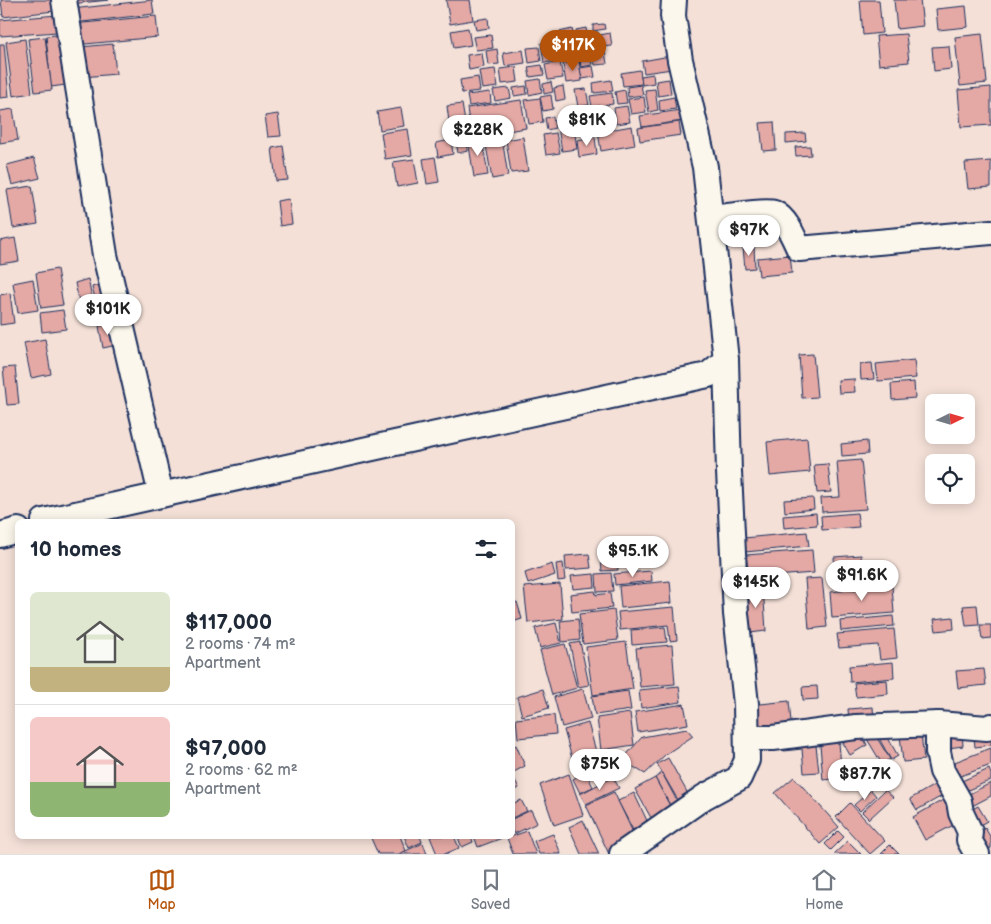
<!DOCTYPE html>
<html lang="en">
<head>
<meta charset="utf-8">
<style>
	body { margin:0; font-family:"Balsamiq Sans",sans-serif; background:#f6f6f7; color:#1f2937; height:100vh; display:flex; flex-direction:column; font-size:19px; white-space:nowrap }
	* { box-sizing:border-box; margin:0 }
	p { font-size:16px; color:#747a83 }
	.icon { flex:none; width:28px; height:28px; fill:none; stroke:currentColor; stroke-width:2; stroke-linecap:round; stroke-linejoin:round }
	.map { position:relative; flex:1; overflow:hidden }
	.sheet { position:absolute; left:15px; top:519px; width:500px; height:320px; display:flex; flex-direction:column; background:#fff; border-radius:8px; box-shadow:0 2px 12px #0003 }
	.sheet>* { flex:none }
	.needle { width:32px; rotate:85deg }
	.tools { position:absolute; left:925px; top:394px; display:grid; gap:10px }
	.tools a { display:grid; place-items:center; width:50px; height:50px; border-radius:8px; background:#fff; box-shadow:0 2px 12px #0003; font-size:25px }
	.price { position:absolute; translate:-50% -42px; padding:0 11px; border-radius:18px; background:#fff; color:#222; font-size:16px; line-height:32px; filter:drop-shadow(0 1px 2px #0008) }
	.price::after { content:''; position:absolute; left:50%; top:30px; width:15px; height:11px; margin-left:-8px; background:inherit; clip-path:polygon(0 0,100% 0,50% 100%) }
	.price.current { background:#b45309; color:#fff }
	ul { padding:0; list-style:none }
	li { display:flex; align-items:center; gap:15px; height:125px; padding:0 15px }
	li+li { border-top:1px solid #e0e1e3 }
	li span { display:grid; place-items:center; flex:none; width:140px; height:100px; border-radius:8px; color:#555 }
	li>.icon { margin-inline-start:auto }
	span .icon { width:60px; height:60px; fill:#fffc; stroke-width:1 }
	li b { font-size:21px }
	h2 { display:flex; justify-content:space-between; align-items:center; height:60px; padding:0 15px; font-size:21px }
	.dock { display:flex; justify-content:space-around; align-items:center; height:70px; border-top:1px solid #e0e1e3; background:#fff; font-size:14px; color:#747a83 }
	.dock a { display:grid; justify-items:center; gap:2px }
	.dock .current { color:#b45309 }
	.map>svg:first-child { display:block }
	.building { fill:#e4a9a5; stroke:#1b2f5e }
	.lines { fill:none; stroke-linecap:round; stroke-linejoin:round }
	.minor-casing { stroke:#1b2f5e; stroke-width:28 }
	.minor { stroke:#fbf7ec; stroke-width:24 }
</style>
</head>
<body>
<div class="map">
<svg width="991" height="854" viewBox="0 0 991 854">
	<rect width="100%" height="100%" fill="#f4e0d7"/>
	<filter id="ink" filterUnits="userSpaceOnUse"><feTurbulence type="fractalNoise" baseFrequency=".02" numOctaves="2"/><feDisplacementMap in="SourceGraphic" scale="10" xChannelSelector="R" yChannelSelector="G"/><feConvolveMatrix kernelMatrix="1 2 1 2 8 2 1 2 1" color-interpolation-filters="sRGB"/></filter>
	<g filter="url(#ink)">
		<g class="building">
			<polygon points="1,0 53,0 54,11 3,17"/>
			<polygon points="70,0 109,0 70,4"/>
			<polygon points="152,0 154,14 73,23 72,9"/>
			<polygon points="446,0 470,0 473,20 450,24"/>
			<polygon points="860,0 879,0 882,33 863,35"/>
			<polygon points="894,0 920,0 923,26 897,29"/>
			<polygon points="966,6 968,27 938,30 936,9"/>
			<polygon points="57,15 58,32 0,36 0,20"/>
			<polygon points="156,16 158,37 75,45 73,24"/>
			<polygon points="488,18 489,28 476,30 474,20"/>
			<polygon points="604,24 605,29 593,31 593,25"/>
			<polygon points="468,28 471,45 454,48 451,31"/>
			<polygon points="586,28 592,65 581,67 576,30"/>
			<polygon points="572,29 574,38 560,41 559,32"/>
			<polygon points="598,32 601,48 591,50 589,33"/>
			<polygon points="610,33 612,46 602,47 600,35"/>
			<polygon points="68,34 73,84 51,87 46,36"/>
			<polygon points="906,34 909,62 879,65 876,36"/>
			<polygon points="982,34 987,83 960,86 955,37"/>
			<polygon points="491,35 493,48 476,50 473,37"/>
			<polygon points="45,37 52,90 35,92 28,39"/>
			<polygon points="25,39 32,93 13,96 6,42"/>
			<polygon points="555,41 558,61 544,63 541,43"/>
			<polygon points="571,41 573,48 557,51 556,43"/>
			<polygon points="0,44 4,44 9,97 0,98"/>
			<polygon points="113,44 116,74 83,77 80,47"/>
			<polygon points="949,46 951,69 934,71 932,47"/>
			<polygon points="539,47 541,61 529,63 527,48"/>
			<polygon points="497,49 499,64 488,65 486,51"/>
			<polygon points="523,50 525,63 505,66 503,53"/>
			<polygon points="567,51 568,60 559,62 558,53"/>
			<polygon points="577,51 578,60 569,61 568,52"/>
			<polygon points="605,51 607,64 595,65 593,53"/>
			<polygon points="482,53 484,67 469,70 467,55"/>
			<polygon points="670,56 672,69 644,73 642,61"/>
			<polygon points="579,61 582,81 566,83 563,64"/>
			<polygon points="560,62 563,78 548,80 545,65"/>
			<polygon points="542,65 544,75 530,77 528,67"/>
			<polygon points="593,66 595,77 582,79 580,68"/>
			<polygon points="516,67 518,82 502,84 500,69"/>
			<polygon points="495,69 498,87 482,89 479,71"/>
			<polygon points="640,70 642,84 623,86 621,73"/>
			<polygon points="653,74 654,83 642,85 641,76"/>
			<polygon points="478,77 480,91 462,93 460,80"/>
			<polygon points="540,79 542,92 529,95 527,81"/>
			<polygon points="669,79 671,94 658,96 656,81"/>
			<polygon points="611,80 613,91 594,93 593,83"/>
			<polygon points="551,82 553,92 544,94 543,84"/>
			<polygon points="641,85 643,95 628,97 627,87"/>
			<polygon points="526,86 527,94 514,96 513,88"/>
			<polygon points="563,86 565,99 556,101 554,88"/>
			<polygon points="991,87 991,125 961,127 958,90"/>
			<polygon points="509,88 511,98 495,101 493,90"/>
			<polygon points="586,89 589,105 578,107 575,90"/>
			<polygon points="655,89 658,110 649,112 645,90"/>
			<polygon points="625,90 627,103 617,104 615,92"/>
			<polygon points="490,92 491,103 469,106 467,95"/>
			<polygon points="612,93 613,104 592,107 590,96"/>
			<polygon points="551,95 553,109 543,111 540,97"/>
			<polygon points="644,97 646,112 631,114 628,99"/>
			<polygon points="674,97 676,109 660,111 659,100"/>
			<polygon points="540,98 543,122 529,124 525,100"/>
			<polygon points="521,100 526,128 471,137 467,108"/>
			<polygon points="462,104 466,128 450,130 447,106"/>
			<polygon points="627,106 630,122 616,124 614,108"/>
			<polygon points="401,108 404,126 380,130 377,112"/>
			<polygon points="13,109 18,140 0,143 0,111"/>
			<polygon points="589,109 593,133 577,135 574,111"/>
			<polygon points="609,109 612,125 595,127 593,112"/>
			<polygon points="688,109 689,120 642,127 640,116"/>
			<polygon points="278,114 281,136 268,137 265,116"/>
			<polygon points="553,117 555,128 547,130 545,118"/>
			<polygon points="573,120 577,149 562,151 557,122"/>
			<polygon points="679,122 681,135 640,141 638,128"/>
			<polygon points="774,122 776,150 763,151 760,123"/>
			<polygon points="632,126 635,145 601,151 598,132"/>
			<polygon points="408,129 412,155 385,159 381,133"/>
			<polygon points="556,133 560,153 546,155 543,135"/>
			<polygon points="805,133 806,141 786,143 786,134"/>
			<polygon points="466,135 468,151 458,153 455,136"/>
			<polygon points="523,137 528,171 511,173 506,140"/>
			<polygon points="595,137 597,154 579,157 577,140"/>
			<polygon points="482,138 488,175 474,177 468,140"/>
			<polygon points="502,138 508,176 492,179 485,140"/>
			<polygon points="451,140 453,154 438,157 436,143"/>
			<polygon points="283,146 288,180 276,181 272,148"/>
			<polygon points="810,146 811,155 796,156 795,147"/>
			<polygon points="435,157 439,182 427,184 423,159"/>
			<polygon points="34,158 40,178 12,185 7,165"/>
			<polygon points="414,159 418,183 397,187 393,162"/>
			<polygon points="991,161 991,187 968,189 965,163"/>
			<polygon points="32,186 38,224 13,228 7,190"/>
			<polygon points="289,199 292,224 280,226 277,201"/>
			<polygon points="768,223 770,241 720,245 718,228"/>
			<polygon points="15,238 19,261 0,264 0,241"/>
			<polygon points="754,246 755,268 745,269 743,247"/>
			<polygon points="790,255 792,273 759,276 757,258"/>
			<polygon points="57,269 63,305 41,308 36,273"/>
			<polygon points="33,279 38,310 18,313 13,283"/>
			<polygon points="88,279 93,303 80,306 75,283"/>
			<polygon points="105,283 113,314 100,317 92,287"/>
			<polygon points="10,293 14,323 0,325 0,295"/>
			<polygon points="63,310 66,329 42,332 40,313"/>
			<polygon points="113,324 117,345 103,348 99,326"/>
			<polygon points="45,339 51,374 31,378 24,343"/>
			<polygon points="813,354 817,397 802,398 799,355"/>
			<polygon points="914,360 916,378 878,381 876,364"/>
			<polygon points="872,363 874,379 861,380 860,364"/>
			<polygon points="15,367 19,404 7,405 3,368"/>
			<polygon points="854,379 855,392 839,393 838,380"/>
			<polygon points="914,382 915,398 892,400 891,384"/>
			<polygon points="807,438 810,472 770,476 767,442"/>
			<polygon points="867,441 868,454 842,456 841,444"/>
			<polygon points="861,460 866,509 822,512 821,498 840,497 837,462"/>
			<polygon points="828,464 831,492 817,493 814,465"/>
			<polygon points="813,498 814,509 785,512 784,500"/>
			<polygon points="816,513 817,525 784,528 783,516"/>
			<polygon points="857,513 859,527 822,530 821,516"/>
			<polygon points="807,532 809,546 745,552 744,538"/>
			<polygon points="616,548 618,570 602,571 600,549"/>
			<polygon points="812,550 814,573 749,578 746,555"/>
			<polygon points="589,554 591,568 566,570 565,556"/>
			<polygon points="861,555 862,571 835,573 834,557"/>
			<polygon points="563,563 565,580 558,581 556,564"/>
			<polygon points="552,564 555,575 528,584 525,573"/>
			<polygon points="651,571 652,581 615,585 614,574"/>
			<polygon points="611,573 613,591 597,592 596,574"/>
			<polygon points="594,574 595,587 573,589 571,576"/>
			<polygon points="822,578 827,627 809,629 805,579"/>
			<polygon points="670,581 672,603 621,608 619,586"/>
			<polygon points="560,584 563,619 528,623 524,587"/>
			<polygon points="763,586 766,631 750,633 746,587"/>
			<polygon points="892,586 894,613 832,618 830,592"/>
			<polygon points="595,591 596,595 610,593 612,608 572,612 570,594"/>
			<polygon points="517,602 522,619 512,622 512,603"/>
			<polygon points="977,605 979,625 966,626 963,606"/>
			<polygon points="674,607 677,640 670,641 668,625 620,630 618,612"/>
			<polygon points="614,610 618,640 583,644 579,614"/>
			<polygon points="893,616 894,626 841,631 840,621"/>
			<polygon points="953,617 954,629 936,631 934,619"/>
			<polygon points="578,619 580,640 562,642 560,621"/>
			<polygon points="556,623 561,643 540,648 535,628"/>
			<polygon points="980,625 991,625 991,638 982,639"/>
			<polygon points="665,627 667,642 632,645 631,630"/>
			<polygon points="894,629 897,658 880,660 878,645 839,648 837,634"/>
			<polygon points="580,642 589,685 578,687 570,644"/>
			<polygon points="626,642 633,689 593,695 586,647"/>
			<polygon points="565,644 577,688 552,695 540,650"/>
			<polygon points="672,645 675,684 640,687 636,648"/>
			<polygon points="893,662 894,678 850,682 849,666"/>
			<polygon points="984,669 986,685 958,688 956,671"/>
			<polygon points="887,680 888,694 856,697 854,683"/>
			<polygon points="679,686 681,702 641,708 639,690"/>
			<polygon points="817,686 818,699 803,700 802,687"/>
			<polygon points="543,689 549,708 522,716 517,697"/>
			<polygon points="583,689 591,719 562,727 554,697"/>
			<polygon points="628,691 631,710 595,715 592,696"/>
			<polygon points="789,701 792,733 754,737 751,705"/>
			<polygon points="684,704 688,724 638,732 635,712"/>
			<polygon points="873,707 874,721 849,723 848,709"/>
			<polygon points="630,713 634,745 601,750 597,718"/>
			<polygon points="554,715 556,734 518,738 516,719"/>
			<polygon points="588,723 599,762 575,769 564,730"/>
			<polygon points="687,729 693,736 666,754 645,774 622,760 642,737"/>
			<polygon points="883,729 898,756 891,760 876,733"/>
			<polygon points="872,730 890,759 882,764 864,734"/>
			<polygon points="838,731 842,778 823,780 819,733"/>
			<polygon points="962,732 963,746 948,748 947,733"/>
			<polygon points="861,733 867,745 850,755 843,743"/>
			<polygon points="921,733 924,760 903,762 900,735"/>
			<polygon points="991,735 991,745 975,747 974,737"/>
			<polygon points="815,737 819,772 804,773 802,749 784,751 783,740"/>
			<polygon points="516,745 525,766 514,772 512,767 512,747"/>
			<polygon points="991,748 991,765 952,779 947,765"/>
			<polygon points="612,757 620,774 599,784 591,768"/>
			<polygon points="668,758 692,801 682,807 657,764"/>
			<polygon points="989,769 991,774 991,780 959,794 955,784"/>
			<polygon points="586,772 593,787 580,793 573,779"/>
			<polygon points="662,773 682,810 675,814 655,778"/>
			<polygon points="512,774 519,788 512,791"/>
			<polygon points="569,774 583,815 554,825 540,785"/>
			<polygon points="613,777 619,788 586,804 580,794"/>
			<polygon points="794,777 839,827 820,844 775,793"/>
			<polygon points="655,778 675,815 655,825 635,789"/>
			<polygon points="943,780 949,792 917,810 910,799"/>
			<polygon points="991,783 991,796 972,806 967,795"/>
			<polygon points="871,790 876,796 860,811 854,805"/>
			<polygon points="885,790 893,797 869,819 862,812"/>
			<polygon points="614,792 638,843 614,854 609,854 586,805"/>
			<polygon points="634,793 650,827 635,834 618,801"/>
			<polygon points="950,796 963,820 925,840 913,817"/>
			<polygon points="521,800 527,811 512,818 512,804"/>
			<polygon points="850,803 885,841 870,854 836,817"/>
			<polygon points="978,806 987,821 971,830 962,815"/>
			<polygon points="531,810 537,823 514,834 512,830 512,819"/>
			<polygon points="583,820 599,854 581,854 569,827"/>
			<polygon points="985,828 991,838 991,848 981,854 971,837"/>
			<polygon points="527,831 536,854 513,854 507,838"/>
			<polygon points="838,831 844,837 831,850 825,844"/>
			<polygon points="553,834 561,854 539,854 534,841"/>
			<polygon points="370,836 400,836 406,851 399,854 378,854"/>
			<polygon points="404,836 420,836 422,842 409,848"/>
			<polygon points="432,836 454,836 459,848 445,854 437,854 430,837"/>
			<polygon points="457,836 471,836 473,842 462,847"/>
			<polygon points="474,836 501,836 502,838 478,847"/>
			<polygon points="848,841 861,854 834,854"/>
			<polygon points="423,843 427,854 399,854"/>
			<polygon points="890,845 899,854 881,854"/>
		</g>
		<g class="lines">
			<defs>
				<g id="minor">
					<polyline points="64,0 105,255 161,495"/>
					<path d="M711 218C723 217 765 210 774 213 786 218 794 238 799 249L991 232"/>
					<polyline points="44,521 395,443 708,375 726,360"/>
					<polyline points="0,535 18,530"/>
					<polyline points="938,724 987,728 991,726"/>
					<polyline points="747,738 773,738 856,727 938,724 938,752 942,771 959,801 961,813 970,832 969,840 977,854"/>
					<polyline points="622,854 704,797 739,778 747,760 746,704 736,614 729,472 726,360 705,167 680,60 673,16 674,0"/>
				</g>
			</defs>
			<use href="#minor" class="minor-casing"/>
			<use href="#minor" class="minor"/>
		</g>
	</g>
</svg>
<div class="tools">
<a><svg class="needle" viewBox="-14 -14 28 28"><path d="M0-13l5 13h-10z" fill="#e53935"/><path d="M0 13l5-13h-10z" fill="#747a83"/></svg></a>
<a><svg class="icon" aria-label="locate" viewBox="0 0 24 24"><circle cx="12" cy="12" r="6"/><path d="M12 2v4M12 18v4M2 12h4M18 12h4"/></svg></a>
</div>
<b class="price current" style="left:573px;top:72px">$117K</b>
<b class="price" style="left:587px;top:147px">$81K</b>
<b class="price" style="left:478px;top:157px">$228K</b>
<b class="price" style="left:749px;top:257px">$97K</b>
<b class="price" style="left:108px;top:336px">$101K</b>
<b class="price" style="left:633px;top:578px">$95.1K</b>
<b class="price" style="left:862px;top:602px">$91.6K</b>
<b class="price" style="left:756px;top:609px">$145K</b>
<b class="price" style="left:600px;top:791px">$75K</b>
<b class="price" style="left:865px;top:801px">$87.7K</b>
<section class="sheet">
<h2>10 homes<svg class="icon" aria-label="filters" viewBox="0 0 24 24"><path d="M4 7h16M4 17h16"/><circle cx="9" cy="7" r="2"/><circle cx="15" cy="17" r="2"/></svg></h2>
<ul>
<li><span style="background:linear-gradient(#dfe7d0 75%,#c2b280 0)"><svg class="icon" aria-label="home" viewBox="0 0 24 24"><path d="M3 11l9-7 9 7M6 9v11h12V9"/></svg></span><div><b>$117,000</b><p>2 rooms · 74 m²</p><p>Apartment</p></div></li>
<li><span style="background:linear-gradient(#f6c9c9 65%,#8fb573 0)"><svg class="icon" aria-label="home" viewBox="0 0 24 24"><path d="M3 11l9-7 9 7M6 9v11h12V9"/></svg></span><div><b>$97,000</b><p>2 rooms · 62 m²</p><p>Apartment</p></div></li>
</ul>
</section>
</div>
<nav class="dock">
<a class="current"><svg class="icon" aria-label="map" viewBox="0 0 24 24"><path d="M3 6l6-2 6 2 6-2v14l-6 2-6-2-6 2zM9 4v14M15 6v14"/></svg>Map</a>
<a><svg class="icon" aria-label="saved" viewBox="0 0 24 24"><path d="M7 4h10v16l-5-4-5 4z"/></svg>Saved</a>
<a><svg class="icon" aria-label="home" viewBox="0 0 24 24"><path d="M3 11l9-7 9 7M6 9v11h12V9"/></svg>Home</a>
</nav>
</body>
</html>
